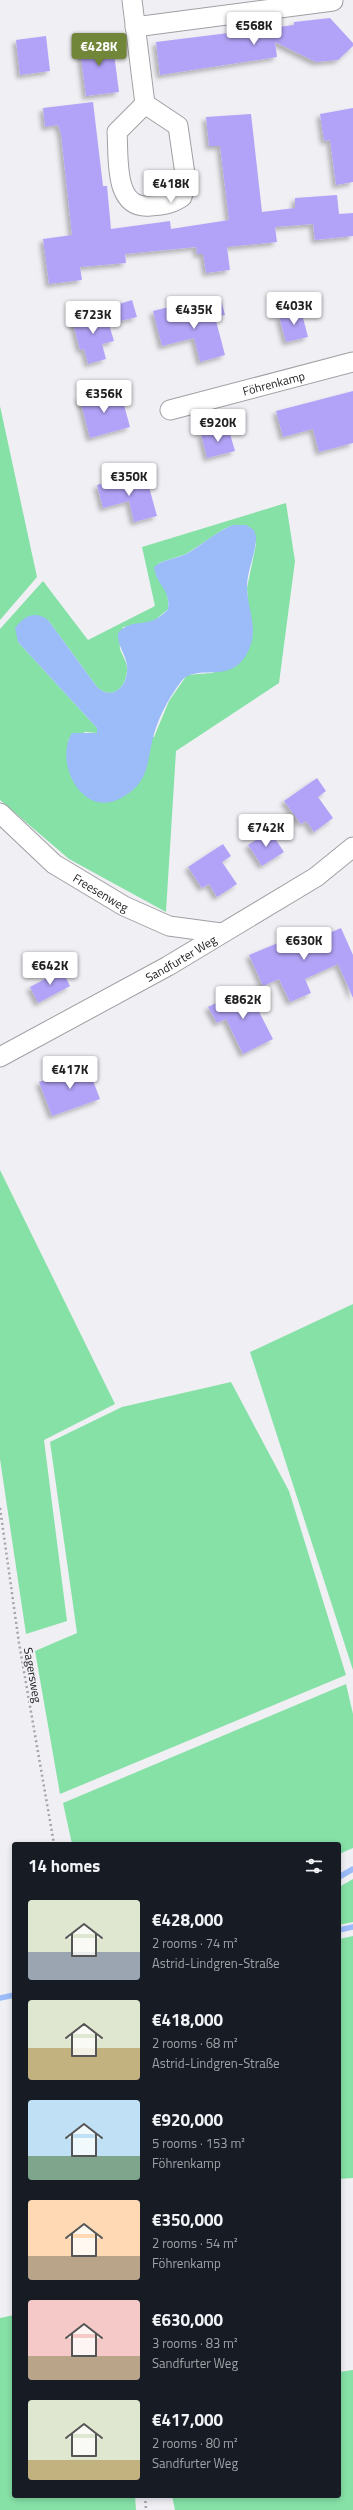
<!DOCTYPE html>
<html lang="en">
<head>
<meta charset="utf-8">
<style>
	body { margin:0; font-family:"Titillium Web",sans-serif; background:#20242c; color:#f1f3f6; height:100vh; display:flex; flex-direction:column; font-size:15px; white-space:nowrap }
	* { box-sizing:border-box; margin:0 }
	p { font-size:13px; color:#9ea1a6 }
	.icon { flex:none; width:22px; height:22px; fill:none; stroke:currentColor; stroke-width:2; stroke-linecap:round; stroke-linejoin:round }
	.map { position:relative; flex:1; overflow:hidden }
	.side { position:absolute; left:12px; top:1842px; width:329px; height:656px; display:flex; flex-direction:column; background:#171b24; border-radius:4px; box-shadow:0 2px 6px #0003 }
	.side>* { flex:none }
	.price { position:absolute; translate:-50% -34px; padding:0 9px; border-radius:4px; background:#fff; color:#222; font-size:13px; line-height:26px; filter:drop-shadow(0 1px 2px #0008) }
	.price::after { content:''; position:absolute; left:50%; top:24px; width:12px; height:9px; margin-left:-6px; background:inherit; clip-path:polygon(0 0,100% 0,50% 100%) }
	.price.active { background:#718638; color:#fff }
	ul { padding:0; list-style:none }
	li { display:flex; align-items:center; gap:12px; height:100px; padding:0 16px }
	li span { display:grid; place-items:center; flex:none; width:112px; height:80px; border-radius:4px; color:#555 }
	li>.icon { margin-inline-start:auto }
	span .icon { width:48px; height:48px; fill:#fffc; stroke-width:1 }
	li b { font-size:17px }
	h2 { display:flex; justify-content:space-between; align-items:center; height:48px; padding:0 16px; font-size:17px }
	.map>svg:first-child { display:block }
	.green { fill:#86e1a7; fill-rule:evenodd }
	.water { fill:#9bbbf9 }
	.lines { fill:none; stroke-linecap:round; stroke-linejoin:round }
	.stream { stroke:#9bbbf9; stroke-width:5.5 }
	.building { fill:#b3a3f8; filter:url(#shadow) }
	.street-casing { stroke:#a0a0a4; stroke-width:21 }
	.path { stroke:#a4a3a7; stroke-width:2.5; stroke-dasharray:2 3; stroke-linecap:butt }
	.street { stroke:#fff; stroke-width:19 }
	.labels { text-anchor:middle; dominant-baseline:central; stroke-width:3; stroke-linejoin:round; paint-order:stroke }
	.street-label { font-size:12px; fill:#212123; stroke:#f0eff4 }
</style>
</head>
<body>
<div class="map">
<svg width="353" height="2510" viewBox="0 0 353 2510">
	<defs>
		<filter id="shadow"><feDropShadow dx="-3.5" dy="3.5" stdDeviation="2" flood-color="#0004"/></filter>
	</defs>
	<rect width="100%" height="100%" fill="#f0eff4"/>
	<g class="green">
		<polygon points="0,406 37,577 0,620"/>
		<path d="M286 503 295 561 279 683 176 751 166 912 69 859 0 800V629L43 581 88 640 155 606 142 547ZM233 525H246L256 544 247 588 251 644 235 667 211 673 187 675 169 701 154 737 67 741 85 732 97 733V728L18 642 48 620 97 687C113 702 128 686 127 667 126 660 122 655 120 649 119 643 122 633 123 627L153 622 168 609C170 596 162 577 159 563L186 554 224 529Z"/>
		<polygon points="0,1170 115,1404 44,1440 67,1621 26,1634 0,1459"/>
		<polygon points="353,1304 353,1670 250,1352"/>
		<polygon points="231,1382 289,1491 346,1675 60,1794 35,1651 77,1633 50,1442 122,1407"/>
		<polygon points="346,1684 353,1714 353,1848 339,1854 339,1844 72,1844 63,1803"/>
		<polygon points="353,1879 353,1922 339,1925 339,1887"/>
		<polygon points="353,1936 353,2178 339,2179 339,1939"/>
		<polygon points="14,2315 14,2496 135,2496 136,2510 0,2510 0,2318"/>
		<polygon points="353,2370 353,2510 175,2510 172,2496 339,2496 339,2372"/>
	</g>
	<path class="water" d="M233 525H246L254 530 256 537C256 554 247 570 247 587 247 606 257 625 251 644 235 691 197 659 180 683 171 695 162 711 157 725 145 756 154 782 119 799 81 818 54 761 72 733H97V728L18 642 15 628C24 616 35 610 48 620L97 687C113 702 129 685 127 666 126 654 117 646 118 633 133 616 149 631 168 609 171 589 156 585 154 567 163 559 177 559 188 553 203 544 216 532 233 525Z"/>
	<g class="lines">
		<g class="stream">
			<polyline points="339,1877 353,1869"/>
			<polyline points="339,1930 353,1927"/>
			<polyline points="0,1998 14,1995"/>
		</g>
	</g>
	<g class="building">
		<polygon points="330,18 353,43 353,46 338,60 316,62 275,42 277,57 160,75 156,42 294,25 294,22"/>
		<polygon points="46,36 50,71 20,75 16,40"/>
		<polygon points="112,38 119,92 86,96 79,42"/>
		<polygon points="93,102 103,186 107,186 111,229 170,221 171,229 229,220 220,146 209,146 206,117 251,114 262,212 295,208 295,198 337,195 339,214 353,213 353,236 315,240 313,224 275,227 277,242 227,247 230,270 206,273 203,254 197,254 196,247 125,254 126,263 80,267 82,280 49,284 43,239 72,235 61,134 58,125 45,127 43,108"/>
		<polygon points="353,108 353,182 336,185 330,140 324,141 320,114"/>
		<polygon points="132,300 137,317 120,321 116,305"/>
		<polygon points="221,300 225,315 215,317 225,355 200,362 194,338 162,346 153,311 169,307 173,322 206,313 204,305"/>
		<polygon points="301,310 308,337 286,342 279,316"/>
		<polygon points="105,311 114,341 102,344 106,359 88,364 84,349 80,350 72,319"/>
		<polygon points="353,391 353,443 319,452 313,429 283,437 276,411"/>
		<polygon points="96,392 98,400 121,394 130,427 90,438 79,396"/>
		<polygon points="228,427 235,451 207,458 201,434"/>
		<polygon points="146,476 157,516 134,522 129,501 103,508 97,485 124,477 126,482"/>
		<polygon points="317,778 326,791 318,797 333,818 314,832 306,821 301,824 284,801"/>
		<polygon points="270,831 284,852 262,866 248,845"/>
		<polygon points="223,844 231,856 222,862 237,884 217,897 209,884 202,888 188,867"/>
		<polygon points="341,928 353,955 353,998 338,964 305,979 311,993 290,1002 279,979 263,986 249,955 312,929 316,939"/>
		<polygon points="62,970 70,986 38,1003 30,987"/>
		<polygon points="247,988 273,1039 243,1054 226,1019 217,1023 208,1007"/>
		<polygon points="87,1065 100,1099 52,1116 39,1082"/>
	</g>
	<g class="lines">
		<defs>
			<g id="street">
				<polyline points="132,0 145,104"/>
				<polyline points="135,27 333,1"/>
				<path d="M145 104 178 126 186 181 182 197C172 204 163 205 150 206 113 209 119 158 117 132Z"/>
				<path id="s1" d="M170 410 353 362"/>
				<path id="s2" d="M0 813 54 864 124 906 169 926 221 933"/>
				<path id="s3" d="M0 1057 168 966 316 877 353 847"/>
			</g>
		</defs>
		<use href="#street" class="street-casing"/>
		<g class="path">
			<polyline points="0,1508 19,1643 54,1844"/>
			<polyline points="145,2496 146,2510"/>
		</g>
		<use href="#street" class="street"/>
	</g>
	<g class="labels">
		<g class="street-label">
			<text stroke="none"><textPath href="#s1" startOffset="107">Föhrenkamp</textPath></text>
			<text stroke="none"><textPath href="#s2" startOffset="129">Freesenweg</textPath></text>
			<text stroke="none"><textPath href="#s3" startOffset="206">Sandfurter Weg</textPath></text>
			<text transform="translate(33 1675) rotate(80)">Sagersweg</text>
		</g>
	</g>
</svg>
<b class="price" style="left:254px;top:46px">€568K</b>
<b class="price active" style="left:99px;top:67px">€428K</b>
<b class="price" style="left:171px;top:204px">€418K</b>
<b class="price" style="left:294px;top:326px">€403K</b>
<b class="price" style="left:194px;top:330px">€435K</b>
<b class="price" style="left:93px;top:335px">€723K</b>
<b class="price" style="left:104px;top:414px">€356K</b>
<b class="price" style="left:218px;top:443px">€920K</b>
<b class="price" style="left:129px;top:497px">€350K</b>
<b class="price" style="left:266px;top:848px">€742K</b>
<b class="price" style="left:304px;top:961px">€630K</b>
<b class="price" style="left:50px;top:986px">€642K</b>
<b class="price" style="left:243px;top:1020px">€862K</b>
<b class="price" style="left:70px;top:1090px">€417K</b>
<section class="side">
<h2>14 homes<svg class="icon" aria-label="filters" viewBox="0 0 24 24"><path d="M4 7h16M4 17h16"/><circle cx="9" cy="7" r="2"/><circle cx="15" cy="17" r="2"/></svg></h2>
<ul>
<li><span style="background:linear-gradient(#dfe7d0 65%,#9aa5b1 0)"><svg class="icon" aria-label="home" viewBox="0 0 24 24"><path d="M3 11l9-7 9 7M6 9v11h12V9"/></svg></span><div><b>€428,000</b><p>2 rooms · 74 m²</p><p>Astrid-Lindgren-Straße</p></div></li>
<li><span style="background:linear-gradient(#dfe7d0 60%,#c2b280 0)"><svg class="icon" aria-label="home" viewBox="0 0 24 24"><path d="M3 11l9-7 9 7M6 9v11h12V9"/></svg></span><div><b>€418,000</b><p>2 rooms · 68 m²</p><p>Astrid-Lindgren-Straße</p></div></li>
<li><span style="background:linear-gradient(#bfe0f5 70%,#7fa58c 0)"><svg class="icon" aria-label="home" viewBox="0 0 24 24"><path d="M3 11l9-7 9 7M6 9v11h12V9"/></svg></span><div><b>€920,000</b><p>5 rooms · 153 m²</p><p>Föhrenkamp</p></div></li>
<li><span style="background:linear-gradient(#ffd9b3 70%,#b9a48a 0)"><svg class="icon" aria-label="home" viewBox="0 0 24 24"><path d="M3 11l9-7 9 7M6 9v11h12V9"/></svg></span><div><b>€350,000</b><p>2 rooms · 54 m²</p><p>Föhrenkamp</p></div></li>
<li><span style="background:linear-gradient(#f6c9c9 70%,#b9a48a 0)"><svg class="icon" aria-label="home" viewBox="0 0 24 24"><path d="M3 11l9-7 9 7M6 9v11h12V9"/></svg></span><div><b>€630,000</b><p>3 rooms · 83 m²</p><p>Sandfurter Weg</p></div></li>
<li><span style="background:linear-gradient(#dfe7d0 75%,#c2b280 0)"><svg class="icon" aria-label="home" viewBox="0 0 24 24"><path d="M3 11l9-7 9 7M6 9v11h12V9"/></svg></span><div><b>€417,000</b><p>2 rooms · 80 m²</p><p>Sandfurter Weg</p></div></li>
</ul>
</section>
</div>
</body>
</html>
